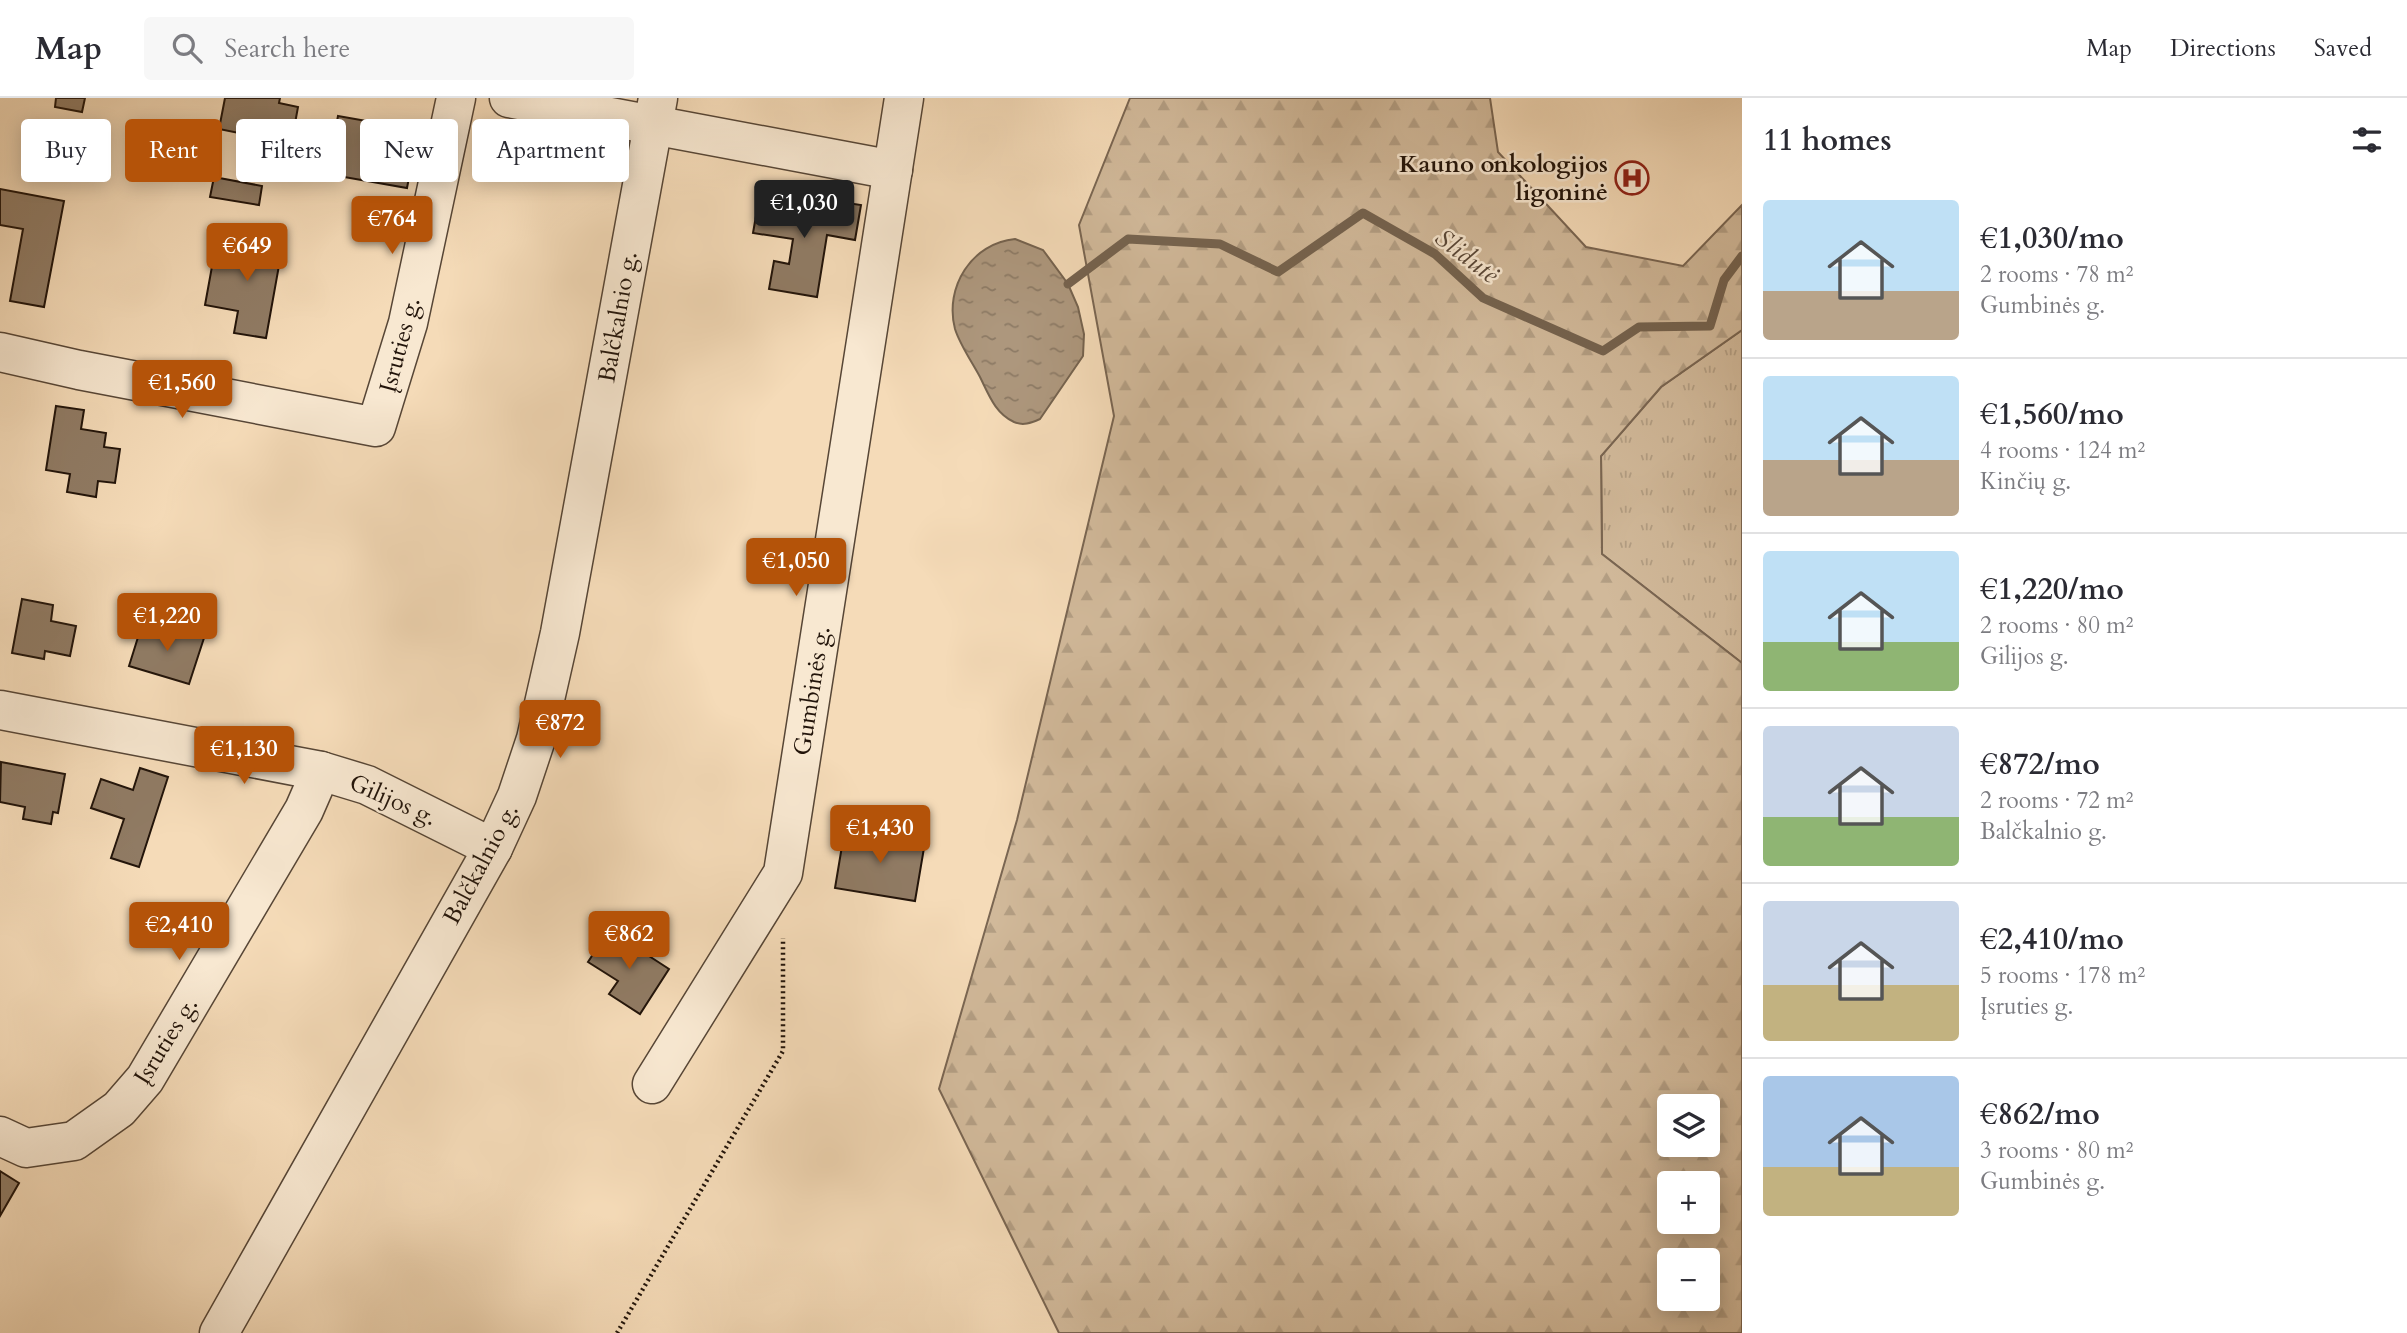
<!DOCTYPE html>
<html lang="en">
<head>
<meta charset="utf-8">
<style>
	body { margin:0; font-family:Cardo,serif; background:#f7f7f7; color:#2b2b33; height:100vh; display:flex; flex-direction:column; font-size:26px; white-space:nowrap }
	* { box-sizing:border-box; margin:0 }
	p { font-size:23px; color:#7c7c81 }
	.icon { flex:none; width:38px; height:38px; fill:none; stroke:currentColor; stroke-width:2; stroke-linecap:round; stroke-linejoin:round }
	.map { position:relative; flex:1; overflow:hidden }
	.side { display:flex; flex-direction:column; background:#fff; width:665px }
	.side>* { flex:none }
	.hud { position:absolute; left:21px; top:21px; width:665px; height:63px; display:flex; gap:14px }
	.tools { position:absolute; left:1657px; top:996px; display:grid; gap:14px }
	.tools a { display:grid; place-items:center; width:63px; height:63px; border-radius:7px; background:#fff; box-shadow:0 4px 18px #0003; font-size:35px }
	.price { position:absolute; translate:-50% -60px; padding:0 16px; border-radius:7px; background:#b45309; color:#fff; font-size:23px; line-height:46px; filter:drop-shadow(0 2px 4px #0008) }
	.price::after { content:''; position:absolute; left:50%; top:42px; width:21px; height:16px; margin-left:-10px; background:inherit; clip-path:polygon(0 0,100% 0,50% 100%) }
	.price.selected { background:#222; color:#fff }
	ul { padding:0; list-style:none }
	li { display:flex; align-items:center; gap:21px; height:175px; padding:0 21px }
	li+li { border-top:2px solid #e1e1e2 }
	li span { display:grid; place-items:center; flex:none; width:196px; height:140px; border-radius:7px; color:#555 }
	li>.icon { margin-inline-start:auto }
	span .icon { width:84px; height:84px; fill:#fffc; stroke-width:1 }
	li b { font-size:30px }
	h2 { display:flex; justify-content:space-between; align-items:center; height:84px; padding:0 21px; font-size:30px }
	.chip { padding:0 24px; border-radius:7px; background:#fff; box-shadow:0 4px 18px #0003; font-size:24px; line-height:63px }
	.chip.selected { background:#b45309; color:#fff }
	header { display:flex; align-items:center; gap:42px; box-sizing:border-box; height:98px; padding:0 35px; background:#fff; border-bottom:2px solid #e1e1e2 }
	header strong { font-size:33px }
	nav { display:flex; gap:38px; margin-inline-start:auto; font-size:24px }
	.search { width:490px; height:63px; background:#f7f7f7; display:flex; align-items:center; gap:18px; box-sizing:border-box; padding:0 24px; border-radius:7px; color:#7c7c81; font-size:26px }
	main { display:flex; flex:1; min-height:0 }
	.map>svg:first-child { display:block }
	.grass { fill:url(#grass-tufts); stroke:#7a6652; stroke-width:2 }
	.forest { fill:url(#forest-firs); stroke:#7a6652; stroke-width:2; fill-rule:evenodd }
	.water { fill:url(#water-ripples); stroke:#75634f; stroke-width:2 }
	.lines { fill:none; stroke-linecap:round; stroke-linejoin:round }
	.stream { stroke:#75634f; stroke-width:9 }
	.building { fill:#907b64; stroke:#22140a; stroke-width:2 }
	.minor-casing { stroke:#574636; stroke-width:41 }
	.path { stroke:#22140a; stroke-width:4.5; stroke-dasharray:2 3.5; stroke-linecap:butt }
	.minor { stroke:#f8e8d1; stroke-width:38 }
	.labels { text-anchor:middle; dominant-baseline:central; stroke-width:5; stroke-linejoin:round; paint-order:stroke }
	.poi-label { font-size:24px; font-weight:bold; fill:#22140a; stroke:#f8e8d1; text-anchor:end }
	.street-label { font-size:24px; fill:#22140a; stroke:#f8e8d1 }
	.water-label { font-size:26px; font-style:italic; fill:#5a4838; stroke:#f8e8d1 }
</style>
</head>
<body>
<header>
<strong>Map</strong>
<div class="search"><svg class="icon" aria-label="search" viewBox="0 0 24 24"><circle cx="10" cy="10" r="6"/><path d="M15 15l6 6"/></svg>Search here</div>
<nav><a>Map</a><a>Directions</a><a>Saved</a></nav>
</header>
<main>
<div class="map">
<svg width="1742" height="1235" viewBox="0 0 1742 1235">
	<defs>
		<pattern id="grass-tufts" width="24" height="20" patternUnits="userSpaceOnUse" patternTransform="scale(1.75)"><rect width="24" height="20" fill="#d1b99a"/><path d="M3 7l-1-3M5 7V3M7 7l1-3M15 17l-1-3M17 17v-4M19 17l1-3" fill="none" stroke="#b39e83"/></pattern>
		<pattern id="forest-firs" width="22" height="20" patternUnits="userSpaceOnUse" patternTransform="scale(1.75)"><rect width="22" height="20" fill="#d1b99a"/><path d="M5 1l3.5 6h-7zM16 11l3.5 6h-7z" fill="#b39e83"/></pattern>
		<pattern id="water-ripples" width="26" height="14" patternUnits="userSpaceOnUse" patternTransform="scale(1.75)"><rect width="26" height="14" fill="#ad977d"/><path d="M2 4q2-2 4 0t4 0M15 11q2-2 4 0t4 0" fill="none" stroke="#8c7a65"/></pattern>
	</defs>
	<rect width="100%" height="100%" fill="#f5dbb8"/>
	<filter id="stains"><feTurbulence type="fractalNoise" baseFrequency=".00286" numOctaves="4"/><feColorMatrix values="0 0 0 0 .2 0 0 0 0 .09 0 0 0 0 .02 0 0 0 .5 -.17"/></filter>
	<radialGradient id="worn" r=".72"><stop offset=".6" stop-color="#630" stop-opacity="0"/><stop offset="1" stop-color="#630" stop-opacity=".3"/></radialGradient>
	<polygon class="grass" points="1742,232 1742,565 1602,456 1601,358 1661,289"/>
	<path class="forest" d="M1130 0H1490L1498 54 1586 149 1683 168 1742 107V232L1661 289 1601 358 1602 456 1742 565V1235H1059L939 991 1017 722 1114 318 1079 127ZM1670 1008H1708V1046H1670ZM1670 1085H1708V1124H1670ZM1670 1162H1708V1200H1670Z"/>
	<path class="water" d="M1015 141 1043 152 1068 186 1078 209 1084 236 1083 258 1040 321C1031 325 1023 328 1014 324 995 315 989 297 980 279 972 264 960 247 955 231 944 189 972 145 1015 141Z"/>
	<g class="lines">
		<polyline class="stream" points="1068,186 1128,141 1220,146 1278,174 1363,115 1435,156 1483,200 1603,253 1639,229 1710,228 1724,182 1742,158"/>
	</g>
	<g class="building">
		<polygon points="56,0 85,0 82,14 55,9"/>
		<polygon points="225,0 280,0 279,5 298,9 289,58 247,49 249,37 219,31"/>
		<polygon points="338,18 418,32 407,90 327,76"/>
		<polygon points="214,79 262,88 259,107 210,99"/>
		<polygon points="0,91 64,103 44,209 10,203 23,131 0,127"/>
		<polygon points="759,101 825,112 827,102 861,107 855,142 827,137 817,199 769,191 774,163 789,166 793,141 753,135"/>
		<polygon points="232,135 283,145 266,240 234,235 238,213 205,207 213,163 226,166"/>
		<polygon points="56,308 84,312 81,331 106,335 104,349 120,351 115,385 98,383 96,399 67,394 70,376 46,372"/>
		<polygon points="22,501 53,507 51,523 76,528 70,558 45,553 44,561 12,555"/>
		<polygon points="152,524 204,540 189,586 129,568 139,536 148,539"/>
		<polygon points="1,664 65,676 58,715 53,714 51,726 23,721 25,709 0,704"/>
		<polygon points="140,670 168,679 139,769 111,760 124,721 91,710 101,681 133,692"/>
		<polygon points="845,730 925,744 915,803 835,790"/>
		<polygon points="609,832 669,871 640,916 609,896 618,883 588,864"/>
		<polygon points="0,1073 19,1085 0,1118"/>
	</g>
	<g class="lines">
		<defs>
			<g id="minor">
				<polyline points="509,0 893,72"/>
				<polyline points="0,254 79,272 376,329 408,225 456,0"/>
				<polyline points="0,612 321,673 367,687 493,750"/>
				<polyline points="652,986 783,775 904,0"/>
				<polyline points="0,1038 26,1050 74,1043 119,1011 145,981 304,712 321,673"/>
				<polyline points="219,1235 493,750 517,698 536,641 560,535 658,0"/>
			</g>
		</defs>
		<use href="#minor" class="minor-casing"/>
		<polyline class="path" points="617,1235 783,953 783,840"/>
		<use href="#minor" class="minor"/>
	</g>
	<defs>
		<symbol id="hospital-ring" viewBox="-11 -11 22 22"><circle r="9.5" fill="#f8e8d1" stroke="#8f2418" stroke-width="1.5"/><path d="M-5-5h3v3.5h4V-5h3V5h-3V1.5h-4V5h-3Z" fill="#8f2418"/></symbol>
	</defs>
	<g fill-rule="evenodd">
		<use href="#hospital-ring" x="1613" y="61" width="38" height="38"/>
	</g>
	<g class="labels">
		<g class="poi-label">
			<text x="1608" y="66">Kauno onkologijos<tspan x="1608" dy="28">ligoninė</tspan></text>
		</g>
		<g class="street-label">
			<text transform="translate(618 219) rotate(-80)">Balčkalnio g.</text>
			<text transform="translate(400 247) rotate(-75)">Įsruties g.</text>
			<text transform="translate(812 593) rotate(-81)">Gumbinės g.</text>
			<text transform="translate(393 702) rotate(24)">Gilijos g.</text>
			<text transform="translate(481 766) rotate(-62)">Balčkalnio g.</text>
			<text transform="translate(166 943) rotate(-58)">Įsruties g.</text>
		</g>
		<g class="water-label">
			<text transform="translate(1467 158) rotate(37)">Slidutė</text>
		</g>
	</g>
	<rect width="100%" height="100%" filter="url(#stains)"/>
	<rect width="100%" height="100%" fill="url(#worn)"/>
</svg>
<div class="tools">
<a><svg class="icon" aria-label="layers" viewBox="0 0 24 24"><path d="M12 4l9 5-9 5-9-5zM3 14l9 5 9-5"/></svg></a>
<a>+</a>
<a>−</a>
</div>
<b class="price selected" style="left:804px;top:142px">€1,030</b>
<b class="price" style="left:392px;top:158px">€764</b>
<b class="price" style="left:247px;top:185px">€649</b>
<b class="price" style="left:182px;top:322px">€1,560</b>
<b class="price" style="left:796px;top:500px">€1,050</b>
<b class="price" style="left:167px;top:555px">€1,220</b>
<b class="price" style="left:560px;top:662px">€872</b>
<b class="price" style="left:244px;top:688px">€1,130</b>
<b class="price" style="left:880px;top:767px">€1,430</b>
<b class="price" style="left:179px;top:864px">€2,410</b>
<b class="price" style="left:629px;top:873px">€862</b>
<div class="hud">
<a class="chip">Buy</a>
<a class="chip selected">Rent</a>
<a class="chip">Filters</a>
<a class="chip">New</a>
<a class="chip">Apartment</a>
</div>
</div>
<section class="side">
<h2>11 homes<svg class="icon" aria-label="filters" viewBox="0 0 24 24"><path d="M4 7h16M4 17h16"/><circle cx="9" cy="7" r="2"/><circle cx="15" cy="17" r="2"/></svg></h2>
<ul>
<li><span style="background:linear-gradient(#bfe0f5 65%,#b9a48a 0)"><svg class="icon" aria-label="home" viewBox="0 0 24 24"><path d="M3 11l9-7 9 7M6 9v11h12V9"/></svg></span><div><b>€1,030/mo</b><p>2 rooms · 78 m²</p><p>Gumbinės g.</p></div></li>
<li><span style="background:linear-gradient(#bfe0f5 60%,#b9a48a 0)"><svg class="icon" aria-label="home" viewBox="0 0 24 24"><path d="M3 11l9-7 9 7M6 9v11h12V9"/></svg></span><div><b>€1,560/mo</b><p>4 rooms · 124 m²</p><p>Kinčių g.</p></div></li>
<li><span style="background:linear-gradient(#bfe0f5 65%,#8fb573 0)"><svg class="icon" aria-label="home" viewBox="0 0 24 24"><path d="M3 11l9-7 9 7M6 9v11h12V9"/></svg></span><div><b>€1,220/mo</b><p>2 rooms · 80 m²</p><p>Gilijos g.</p></div></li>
<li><span style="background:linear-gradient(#c9d6e8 65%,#8fb573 0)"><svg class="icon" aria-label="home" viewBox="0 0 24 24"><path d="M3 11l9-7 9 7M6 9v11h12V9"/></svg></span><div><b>€872/mo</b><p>2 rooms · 72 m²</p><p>Balčkalnio g.</p></div></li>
<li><span style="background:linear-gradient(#c9d6e8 60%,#c2b280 0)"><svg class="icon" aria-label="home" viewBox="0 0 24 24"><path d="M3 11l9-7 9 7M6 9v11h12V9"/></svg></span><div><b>€2,410/mo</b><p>5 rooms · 178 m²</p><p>Įsruties g.</p></div></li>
<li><span style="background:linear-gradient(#a9c7e8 65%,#c2b280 0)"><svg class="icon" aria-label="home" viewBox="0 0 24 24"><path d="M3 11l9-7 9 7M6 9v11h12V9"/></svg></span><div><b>€862/mo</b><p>3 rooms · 80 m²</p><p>Gumbinės g.</p></div></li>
</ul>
</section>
</main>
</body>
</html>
